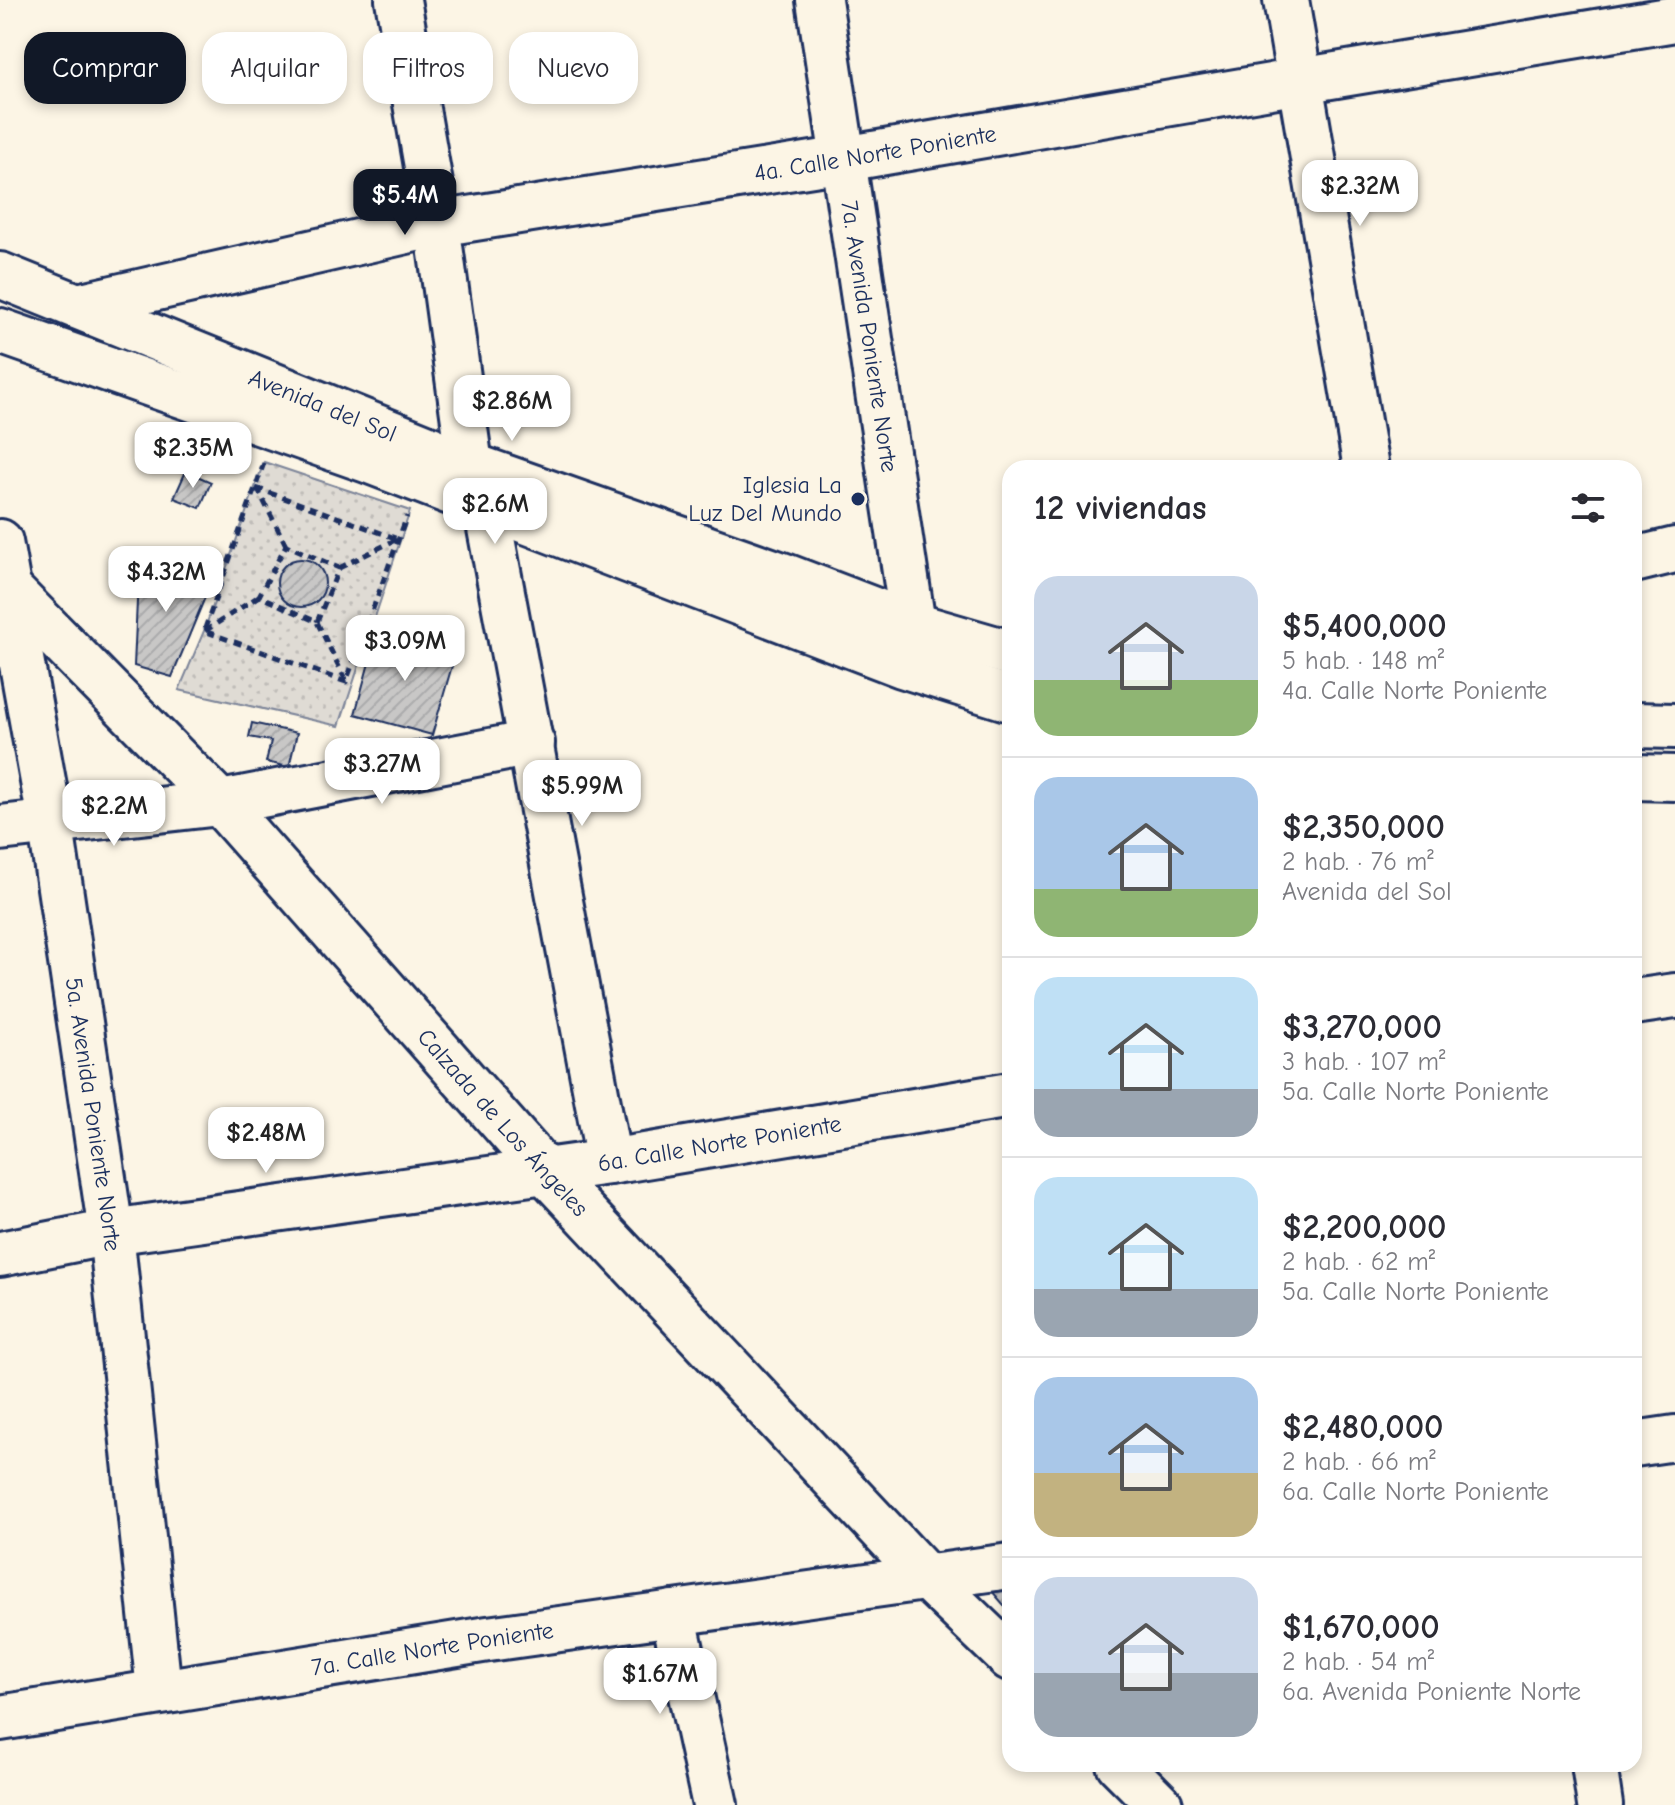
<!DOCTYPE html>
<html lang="es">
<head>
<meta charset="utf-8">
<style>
	body { margin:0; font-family:"Comic Neue",sans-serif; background:#f7f7f7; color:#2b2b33; height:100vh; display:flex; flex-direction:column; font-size:30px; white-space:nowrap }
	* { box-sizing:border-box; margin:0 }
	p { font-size:26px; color:#7c7c81 }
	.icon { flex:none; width:44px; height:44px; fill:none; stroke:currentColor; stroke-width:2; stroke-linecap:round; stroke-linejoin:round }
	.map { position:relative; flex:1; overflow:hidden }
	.details { position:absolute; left:1002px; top:460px; width:640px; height:1312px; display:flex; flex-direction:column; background:#fff; border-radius:24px; box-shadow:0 4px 12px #0003 }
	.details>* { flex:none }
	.top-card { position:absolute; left:24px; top:32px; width:760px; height:72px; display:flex; gap:16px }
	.price { position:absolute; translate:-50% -68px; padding:0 18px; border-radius:16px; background:#fff; color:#222; font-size:26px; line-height:52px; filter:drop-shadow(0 2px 4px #0008) }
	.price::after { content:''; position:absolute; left:50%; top:48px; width:24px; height:18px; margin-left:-12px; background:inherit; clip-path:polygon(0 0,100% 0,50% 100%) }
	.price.selected { background:#111827; color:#fff }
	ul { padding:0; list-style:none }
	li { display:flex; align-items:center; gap:24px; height:200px; padding:0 32px }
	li+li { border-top:2px solid #e1e1e2 }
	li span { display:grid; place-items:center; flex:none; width:224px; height:160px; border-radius:24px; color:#555 }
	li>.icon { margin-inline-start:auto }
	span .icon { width:96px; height:96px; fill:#fffc; stroke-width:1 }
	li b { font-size:34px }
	h2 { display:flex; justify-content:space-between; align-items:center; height:96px; padding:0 32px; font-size:34px }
	.pill { padding:0 28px; border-radius:24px; background:#fff; box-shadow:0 4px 12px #0003; font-size:28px; line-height:72px }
	.pill.selected { background:#111827; color:#fff }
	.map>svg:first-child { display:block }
	.park { fill:url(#park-dots); stroke:#7d8599; stroke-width:2 }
	.building { fill:url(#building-hatch); stroke:#1b2f5e; stroke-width:2 }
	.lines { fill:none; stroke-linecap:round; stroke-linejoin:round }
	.minor-casing { stroke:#1b2f5e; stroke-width:50 }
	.major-casing { stroke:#1b2f5e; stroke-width:50 }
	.path { stroke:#1b2f5e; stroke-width:5; stroke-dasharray:8 6; stroke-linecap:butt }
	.minor { stroke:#fcf5e5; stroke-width:44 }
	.major { stroke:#fcf5e5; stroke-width:44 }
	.poi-dot { fill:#1b2f5e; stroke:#fcf5e5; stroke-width:3 }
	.labels { text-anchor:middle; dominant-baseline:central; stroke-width:6; stroke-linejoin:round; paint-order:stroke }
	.street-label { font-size:24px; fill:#1b2f5e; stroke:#fcf5e5 }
	.poi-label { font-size:24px; fill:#1b2f5e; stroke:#fcf5e5; text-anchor:end }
</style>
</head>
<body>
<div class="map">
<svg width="1675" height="1805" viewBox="0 0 1675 1805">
	<defs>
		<pattern id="park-dots" width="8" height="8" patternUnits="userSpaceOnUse" patternTransform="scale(2)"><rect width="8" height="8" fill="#dfdbd4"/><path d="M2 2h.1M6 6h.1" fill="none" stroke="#bfbcb8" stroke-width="1.8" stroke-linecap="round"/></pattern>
		<pattern id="building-hatch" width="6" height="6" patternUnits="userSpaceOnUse" patternTransform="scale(2)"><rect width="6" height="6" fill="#c8c7c6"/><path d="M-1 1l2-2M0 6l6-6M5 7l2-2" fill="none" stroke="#ababac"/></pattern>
	</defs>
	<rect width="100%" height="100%" fill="#fcf5e5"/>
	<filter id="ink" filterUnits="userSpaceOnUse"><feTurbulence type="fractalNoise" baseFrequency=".0125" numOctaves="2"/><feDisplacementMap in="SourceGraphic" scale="16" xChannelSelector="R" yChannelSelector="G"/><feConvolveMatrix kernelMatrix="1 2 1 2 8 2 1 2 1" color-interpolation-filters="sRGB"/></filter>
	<g filter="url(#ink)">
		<polygon class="park" points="264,462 410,511 339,726 179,690 204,631"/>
		<g class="building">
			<polygon points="186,471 211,482 200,508 174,498"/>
			<polygon points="139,558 213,578 172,677 134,666"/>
			<circle cx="301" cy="583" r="24"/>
			<polygon points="378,630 456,652 432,735 355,714"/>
			<polygon points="252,723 297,733 289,767 266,762 271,741 249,737"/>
			<polygon points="1010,1577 1010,1612 984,1582"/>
		</g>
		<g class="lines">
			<defs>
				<g id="minor">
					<polyline points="398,0 437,224 470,465"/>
					<path id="s1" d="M819 0 913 625"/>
					<polyline points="1286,0 1366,468"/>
					<path id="s2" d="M78 306 437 224 844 159 1300 81 1675 19"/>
					<polyline points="486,507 609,1162"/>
					<path id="s3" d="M0 542 50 820 111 1232 159 1690"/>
					<polyline points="1634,560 1675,550"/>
					<path id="s4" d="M0 580 220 803 544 1170 928 1579 1010 1658"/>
					<polyline points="0,828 220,803 532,743"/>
					<polyline points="1634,1002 1675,996"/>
					<path id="s5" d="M0 1254 111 1232 609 1162 1010 1095"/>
					<polyline points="1634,1444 1675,1438"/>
					<polyline points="673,1613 715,1805"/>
					<path id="s6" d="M0 1718 488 1639 1010 1566"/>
					<polyline points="1119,1764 1160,1805"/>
					<polyline points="1594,1764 1600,1805"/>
				</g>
				<g id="major">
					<path id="s7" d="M0 275 470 465 785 576 913 625 1010 653"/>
					<polyline points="0,331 367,460 902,665 1010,699"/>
					<polyline points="1634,725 1675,726"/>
					<polyline points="1634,777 1675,778"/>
				</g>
			</defs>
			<use href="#minor" class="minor-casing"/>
			<use href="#major" class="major-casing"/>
			<g class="path">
				<polyline points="264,463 204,631 346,682 407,516"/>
				<polyline points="256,488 398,539"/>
				<polyline points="257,488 286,545"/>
				<polyline points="339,568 397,539"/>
				<polyline points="317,622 339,568 286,545 259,596 317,622 346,681"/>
				<polyline points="205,631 259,596"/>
			</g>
			<use href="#minor" class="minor"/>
			<use href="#major" class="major"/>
		</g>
	</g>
	<circle class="poi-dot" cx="858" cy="499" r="8"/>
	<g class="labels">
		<g class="street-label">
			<text stroke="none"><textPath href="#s2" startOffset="812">4a. Calle Norte Poniente</textPath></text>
			<text stroke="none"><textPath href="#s1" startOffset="340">7a. Avenida Poniente Norte</textPath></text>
			<text stroke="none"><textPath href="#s7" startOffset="348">Avenida del Sol</textPath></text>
			<text stroke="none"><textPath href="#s3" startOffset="580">5a. Avenida Poniente Norte</textPath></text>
			<text stroke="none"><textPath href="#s4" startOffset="740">Calzada de Los Ángeles</textPath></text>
			<text stroke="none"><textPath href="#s5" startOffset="728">6a. Calle Norte Poniente</textPath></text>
			<text stroke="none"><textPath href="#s6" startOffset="438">7a. Calle Norte Poniente</textPath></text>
		</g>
		<g class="poi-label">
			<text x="842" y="485">Iglesia La<tspan x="842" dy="28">Luz Del Mundo</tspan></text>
		</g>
	</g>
</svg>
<b class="price" style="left:1360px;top:228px">$2.32M</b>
<b class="price selected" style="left:405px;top:237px">$5.4M</b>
<b class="price" style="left:512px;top:443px">$2.86M</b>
<b class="price" style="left:193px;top:490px">$2.35M</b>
<b class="price" style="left:495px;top:546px">$2.6M</b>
<b class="price" style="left:166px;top:614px">$4.32M</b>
<b class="price" style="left:405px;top:683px">$3.09M</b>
<b class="price" style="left:382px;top:806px">$3.27M</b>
<b class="price" style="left:582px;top:828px">$5.99M</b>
<b class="price" style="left:114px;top:848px">$2.2M</b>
<b class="price" style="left:266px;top:1175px">$2.48M</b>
<b class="price" style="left:660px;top:1716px">$1.67M</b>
<div class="top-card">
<a class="pill selected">Comprar</a>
<a class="pill">Alquilar</a>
<a class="pill">Filtros</a>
<a class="pill">Nuevo</a>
</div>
<section class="details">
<h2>12 viviendas<svg class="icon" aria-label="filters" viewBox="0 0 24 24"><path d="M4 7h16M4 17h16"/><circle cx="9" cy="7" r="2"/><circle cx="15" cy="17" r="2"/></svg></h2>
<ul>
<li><span style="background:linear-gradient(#c9d6e8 65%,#8fb573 0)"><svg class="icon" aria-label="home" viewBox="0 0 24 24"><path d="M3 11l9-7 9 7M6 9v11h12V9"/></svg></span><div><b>$5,400,000</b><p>5 hab. · 148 m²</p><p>4a. Calle Norte Poniente</p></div></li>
<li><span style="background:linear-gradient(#a9c7e8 70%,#8fb573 0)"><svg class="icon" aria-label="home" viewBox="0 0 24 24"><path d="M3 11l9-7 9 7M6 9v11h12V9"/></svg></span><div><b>$2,350,000</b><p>2 hab. · 76 m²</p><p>Avenida del Sol</p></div></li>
<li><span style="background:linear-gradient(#bfe0f5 70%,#9aa5b1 0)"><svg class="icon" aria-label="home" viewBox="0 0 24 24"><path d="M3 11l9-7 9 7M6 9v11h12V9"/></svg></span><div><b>$3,270,000</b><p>3 hab. · 107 m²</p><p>5a. Calle Norte Poniente</p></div></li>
<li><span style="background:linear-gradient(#bfe0f5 70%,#9aa5b1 0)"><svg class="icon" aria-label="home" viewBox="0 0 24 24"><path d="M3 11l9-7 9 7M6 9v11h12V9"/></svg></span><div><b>$2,200,000</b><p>2 hab. · 62 m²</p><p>5a. Calle Norte Poniente</p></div></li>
<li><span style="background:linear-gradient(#a9c7e8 60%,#c2b280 0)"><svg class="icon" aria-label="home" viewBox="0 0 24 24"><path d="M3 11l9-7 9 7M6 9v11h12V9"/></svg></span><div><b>$2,480,000</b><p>2 hab. · 66 m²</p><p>6a. Calle Norte Poniente</p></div></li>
<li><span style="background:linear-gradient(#c9d6e8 60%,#9aa5b1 0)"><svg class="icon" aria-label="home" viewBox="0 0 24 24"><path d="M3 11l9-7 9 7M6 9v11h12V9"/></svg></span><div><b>$1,670,000</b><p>2 hab. · 54 m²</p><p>6a. Avenida Poniente Norte</p></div></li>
</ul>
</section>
</div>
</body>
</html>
